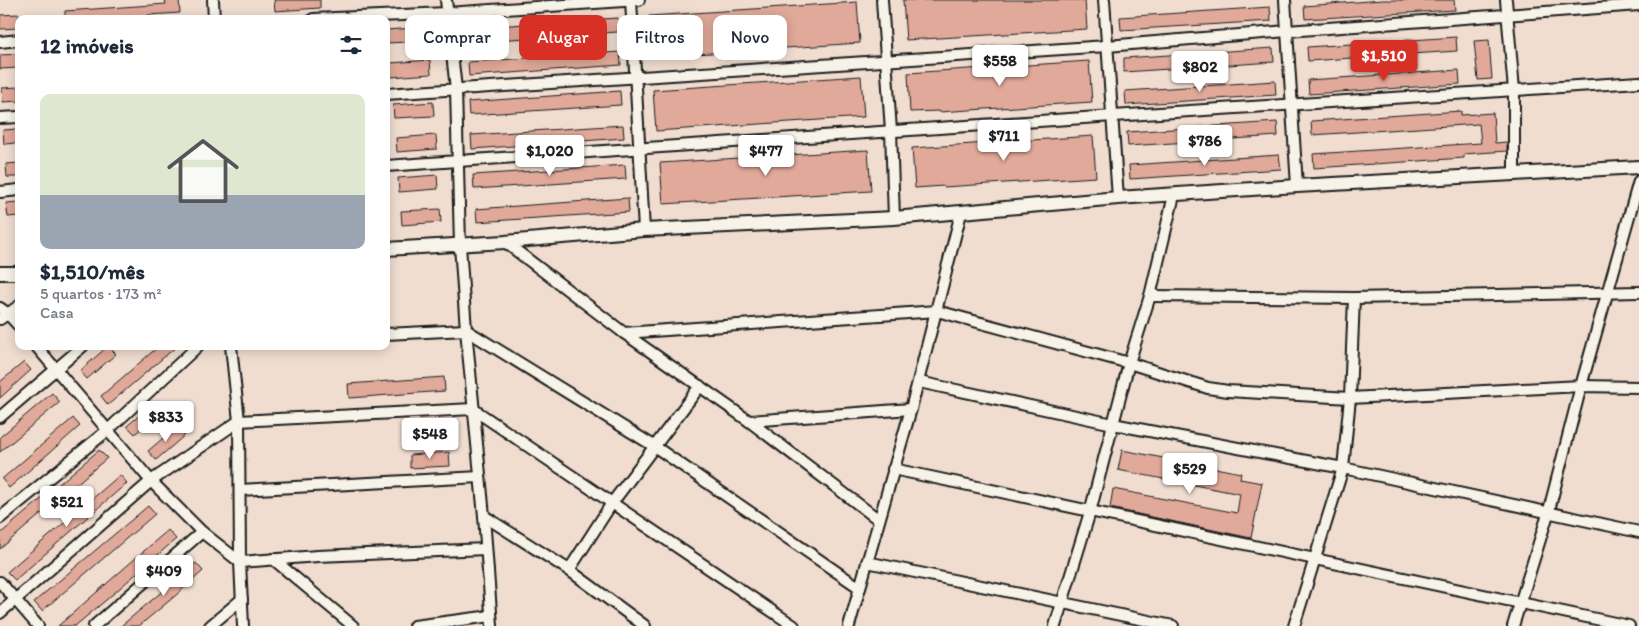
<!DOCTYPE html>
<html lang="pt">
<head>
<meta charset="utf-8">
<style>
	body { margin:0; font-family:Itim,sans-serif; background:#f2f2f3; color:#1f2937; height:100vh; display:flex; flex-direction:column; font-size:19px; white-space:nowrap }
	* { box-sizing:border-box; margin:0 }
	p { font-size:16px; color:#747a83 }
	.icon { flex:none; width:28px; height:28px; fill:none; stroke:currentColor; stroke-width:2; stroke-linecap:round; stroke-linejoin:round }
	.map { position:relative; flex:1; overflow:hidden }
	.sheet { position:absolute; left:15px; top:15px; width:375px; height:335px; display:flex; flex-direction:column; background:#fff; border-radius:10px; box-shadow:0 2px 12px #0003 }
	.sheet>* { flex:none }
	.hud { position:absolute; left:405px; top:15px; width:475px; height:45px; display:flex; gap:10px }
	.price { position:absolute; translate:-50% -42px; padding:0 11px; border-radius:5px; background:#fff; color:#222; font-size:16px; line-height:32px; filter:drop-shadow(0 1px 2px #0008) }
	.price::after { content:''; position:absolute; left:50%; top:30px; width:15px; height:11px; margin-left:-8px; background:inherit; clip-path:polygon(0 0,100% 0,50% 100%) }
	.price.on { background:#d93025; color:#fff }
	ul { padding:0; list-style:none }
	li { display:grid; align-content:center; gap:10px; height:265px; padding:0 25px }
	li span { display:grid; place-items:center; height:155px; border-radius:10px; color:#555 }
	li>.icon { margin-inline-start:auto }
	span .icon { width:90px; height:90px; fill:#fffc; stroke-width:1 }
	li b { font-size:21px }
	h2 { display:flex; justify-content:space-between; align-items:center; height:60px; padding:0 25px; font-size:21px }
	.tag { padding:0 18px; border-radius:10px; background:#fff; box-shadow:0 2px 12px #0003; font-size:18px; line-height:45px }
	.tag.on { background:#d93025; color:#fff }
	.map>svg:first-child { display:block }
	.building { fill:#e1a999; stroke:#1c1c1c }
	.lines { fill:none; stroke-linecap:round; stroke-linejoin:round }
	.minor-casing { stroke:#1c1c1c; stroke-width:14 }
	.tertiary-casing { stroke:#1c1c1c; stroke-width:16 }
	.minor { stroke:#f7f3e8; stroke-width:10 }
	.tertiary { stroke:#f7f3e8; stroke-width:12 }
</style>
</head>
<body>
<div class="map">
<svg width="1639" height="626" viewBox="0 0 1639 626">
	<rect width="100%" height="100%" fill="#f0ddd0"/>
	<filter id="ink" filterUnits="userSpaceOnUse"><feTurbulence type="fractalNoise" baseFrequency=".02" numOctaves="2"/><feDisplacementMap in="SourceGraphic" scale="10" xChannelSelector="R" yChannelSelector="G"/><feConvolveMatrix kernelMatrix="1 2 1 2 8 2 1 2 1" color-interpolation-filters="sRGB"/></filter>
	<g filter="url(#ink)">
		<g class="building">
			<polygon points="165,0 179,0 180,13 148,15 149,19 65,19 65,11 166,4"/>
			<polygon points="274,0 320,0 320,8 275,11"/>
			<polygon points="903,0 1085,0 1087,29 906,40"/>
			<polygon points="1382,0 1454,0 1455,10 1305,19 1304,6"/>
			<polygon points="857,2 860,43 652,57 649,16"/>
			<polygon points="1270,7 1271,21 1121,30 1120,17"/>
			<polygon points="19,14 19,28 0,29 0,15"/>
			<polygon points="618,18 618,32 466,42 465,28"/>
			<polygon points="427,27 428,41 388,43 387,30"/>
			<polygon points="1456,37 1457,51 1308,61 1307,47"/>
			<polygon points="1489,40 1492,79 1478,80 1474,41"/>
			<polygon points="1273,48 1274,62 1124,72 1124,58"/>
			<polygon points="620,52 621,65 469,76 468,62"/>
			<polygon points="19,54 19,68 0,69 0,55"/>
			<polygon points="430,60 431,74 391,77 390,63"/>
			<polygon points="1089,61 1092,102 939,112 939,111 910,112 908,73"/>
			<polygon points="1459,70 1460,84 1309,94 1308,80"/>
			<polygon points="861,76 864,117 656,131 653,90"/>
			<polygon points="1275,81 1276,95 1126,105 1125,91"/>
			<polygon points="19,87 19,101 3,102 2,88"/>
			<polygon points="620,91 621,105 469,115 468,102"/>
			<polygon points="433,102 434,116 394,118 393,105"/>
			<polygon points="1461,111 1461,115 1493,113 1495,143 1507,142 1507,151 1464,154 1464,158 1314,168 1313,154 1481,143 1480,133 1479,124 1312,135 1311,121"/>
			<polygon points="1277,122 1278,136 1128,146 1127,132"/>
			<polygon points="623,125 624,138 472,149 471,135"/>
			<polygon points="19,129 19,143 4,144 3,130"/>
			<polygon points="436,135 437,149 397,152 396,138"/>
			<polygon points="1093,136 1096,177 944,187 944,186 915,188 912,148"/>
			<polygon points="868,150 871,191 663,204 660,163"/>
			<polygon points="1279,155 1281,169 1130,179 1129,165"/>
			<polygon points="19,163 19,177 7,177 6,164"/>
			<polygon points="625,165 626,179 474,189 473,175"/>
			<polygon points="437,175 438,189 399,192 398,178"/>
			<polygon points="628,198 629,212 477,222 476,209"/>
			<polygon points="19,202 19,216 8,217 6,203"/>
			<polygon points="440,209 441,222 402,225 401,211"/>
			<polygon points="108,346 116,354 87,379 80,371"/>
			<polygon points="159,346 177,346 108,405 101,396"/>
			<polygon points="24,362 31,370 0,398 0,382"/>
			<polygon points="444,377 445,391 349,398 348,384"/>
			<polygon points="52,393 60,402 0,452 0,437"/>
			<polygon points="156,401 163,409 135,434 127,426"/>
			<polygon points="73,418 80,426 9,488 2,479"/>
			<polygon points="177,426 185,435 156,460 148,451"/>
			<polygon points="99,450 107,458 0,549 0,534"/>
			<polygon points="1122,450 1241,473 1240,479 1262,483 1251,538 1110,508 1113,489 1237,513 1240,494 1118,470"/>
			<polygon points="449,452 450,466 410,468 410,455"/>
			<polygon points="120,475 127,483 15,580 7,572"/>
			<polygon points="148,506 155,514 42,611 34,602"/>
			<polygon points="168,530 176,539 105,601 75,626 58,626"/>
			<polygon points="196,563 203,571 175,596 139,626 121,626"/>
		</g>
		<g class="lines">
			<defs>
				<g id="minor">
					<polyline points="213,0 214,19"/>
					<polyline points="446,0 456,89 460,245 466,330 484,516 492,626"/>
					<polyline points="631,0 644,230"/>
					<polyline points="882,0 891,131 894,218"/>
					<polyline points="1104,0 1118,198"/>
					<polyline points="1285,0 1297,186"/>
					<polyline points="1506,0 1514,90 1514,175"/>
					<polyline points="313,19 447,13 639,0"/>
					<polyline points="0,42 19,40"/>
					<polyline points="386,94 1107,46 1287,31 1639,5"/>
					<polyline points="0,118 19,117"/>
					<polyline points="386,166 1113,116 1639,82"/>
					<polyline points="0,192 19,190"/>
					<polyline points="505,242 624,333 749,421 879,520"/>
					<polyline points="1150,296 1354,298 1639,292"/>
					<polyline points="0,308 7,313 19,326"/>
					<polyline points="0,319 19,306"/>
					<polyline points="624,333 937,311 1129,363 1208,388 1228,391 1350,398 1581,386 1639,387"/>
					<polyline points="386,334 466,330 654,446 860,588"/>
					<polyline points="36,346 151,481 202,532 240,562 318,556 486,549"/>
					<polyline points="231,346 239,421 240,562 243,626"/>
					<polyline points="919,382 1113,424 1343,468 1639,532"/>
					<polyline points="0,417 83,346"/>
					<polyline points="749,421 911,409"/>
					<polyline points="893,469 1629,626"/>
					<polyline points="240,490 480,477"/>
					<polyline points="484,516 569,570 645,626"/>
					<polyline points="0,518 108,430 198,346"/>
					<polyline points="273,559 353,626"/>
					<polyline points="867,562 1173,626"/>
					<polyline points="569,570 612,503 700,386"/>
					<polyline points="0,582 38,626"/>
					<polyline points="0,613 151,481 239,421 473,409 794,626"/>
					<polyline points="94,626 202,532"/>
					<polyline points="210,626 242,599"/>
					<polyline points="414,626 491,616"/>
					<polyline points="849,626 911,409 961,213"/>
					<polyline points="1055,626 1090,512 1129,363 1150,296 1174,195"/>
					<polyline points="1294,626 1343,468 1350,398 1354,298"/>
					<polyline points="1513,626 1548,514 1581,386 1639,181"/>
				</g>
				<g id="tertiary">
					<polyline points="386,249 505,242 644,230 894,218 1118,198 1297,186 1639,167"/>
					<polyline points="0,273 19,273"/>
				</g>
			</defs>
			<use href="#minor" class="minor-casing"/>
			<use href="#tertiary" class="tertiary-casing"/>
			<use href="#minor" class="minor"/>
			<use href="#tertiary" class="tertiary"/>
		</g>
	</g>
</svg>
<b class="price on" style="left:1384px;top:82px">$1,510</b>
<b class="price" style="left:1000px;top:87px">$558</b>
<b class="price" style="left:1200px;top:93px">$802</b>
<b class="price" style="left:1004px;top:162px">$711</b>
<b class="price" style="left:1205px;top:167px">$786</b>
<b class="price" style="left:550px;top:177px">$1,020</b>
<b class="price" style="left:766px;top:177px">$477</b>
<b class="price" style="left:166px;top:443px">$833</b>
<b class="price" style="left:430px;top:460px">$548</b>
<b class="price" style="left:1190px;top:495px">$529</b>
<b class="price" style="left:67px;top:528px">$521</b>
<b class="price" style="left:164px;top:597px">$409</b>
<div class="hud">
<a class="tag">Comprar</a>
<a class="tag on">Alugar</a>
<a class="tag">Filtros</a>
<a class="tag">Novo</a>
</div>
<section class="sheet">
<h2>12 imóveis<svg class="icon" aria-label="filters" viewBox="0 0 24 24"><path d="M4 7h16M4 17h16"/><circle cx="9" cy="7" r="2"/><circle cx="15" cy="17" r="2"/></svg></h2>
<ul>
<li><span style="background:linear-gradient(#dfe7d0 65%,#9aa5b1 0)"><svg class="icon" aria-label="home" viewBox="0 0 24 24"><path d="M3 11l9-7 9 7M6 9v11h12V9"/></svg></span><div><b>$1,510/mês</b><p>5 quartos · 173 m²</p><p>Casa</p></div></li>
</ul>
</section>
</div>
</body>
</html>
